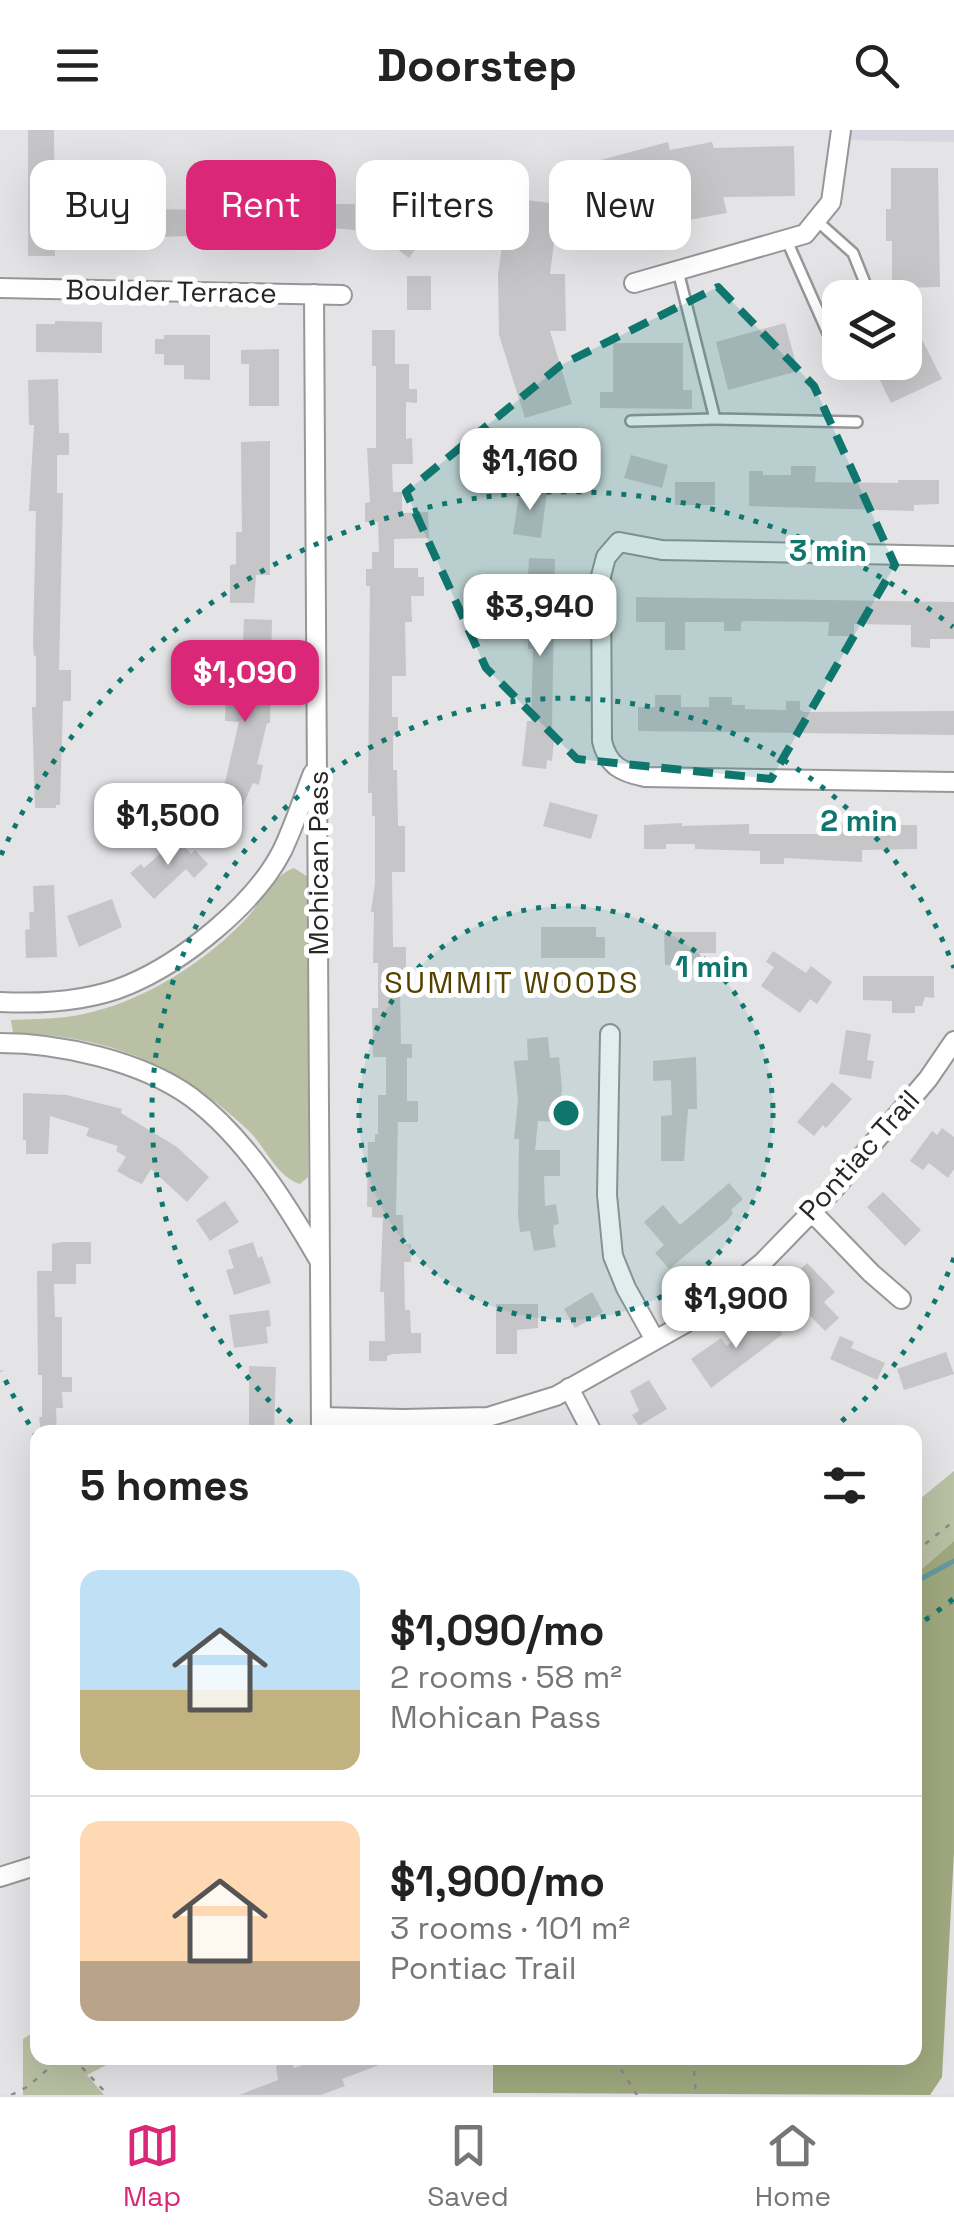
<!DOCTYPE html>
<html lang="en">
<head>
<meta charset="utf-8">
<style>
	body { margin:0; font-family:"Space Grotesk",sans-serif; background:#f6f6f6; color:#222; height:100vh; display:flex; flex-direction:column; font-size:38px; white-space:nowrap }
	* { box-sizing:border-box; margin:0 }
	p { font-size:32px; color:#767676 }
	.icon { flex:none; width:55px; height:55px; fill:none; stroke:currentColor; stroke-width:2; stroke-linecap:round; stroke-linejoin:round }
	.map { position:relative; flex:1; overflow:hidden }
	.side { position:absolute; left:30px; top:1295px; width:892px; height:640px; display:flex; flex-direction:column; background:#fff; border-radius:20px; box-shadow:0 10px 40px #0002 }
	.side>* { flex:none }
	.hud { position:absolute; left:30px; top:30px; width:895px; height:90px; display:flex; gap:20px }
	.controls { position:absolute; left:822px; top:150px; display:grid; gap:20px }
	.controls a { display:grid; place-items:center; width:100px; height:100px; border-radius:20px; background:#fff; box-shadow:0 10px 40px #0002; font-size:50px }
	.price { position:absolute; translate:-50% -85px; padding:0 22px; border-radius:20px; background:#fff; color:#222; font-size:32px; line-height:65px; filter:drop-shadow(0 2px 5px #0008) }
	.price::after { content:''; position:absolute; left:50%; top:60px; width:30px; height:22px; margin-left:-15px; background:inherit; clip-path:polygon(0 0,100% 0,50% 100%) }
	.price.on { background:#db2777; color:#fff }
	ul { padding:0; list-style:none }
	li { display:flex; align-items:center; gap:30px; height:250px; padding:0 50px }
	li+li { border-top:2px solid #e0e0e0 }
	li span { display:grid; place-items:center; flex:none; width:280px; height:200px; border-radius:20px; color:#555 }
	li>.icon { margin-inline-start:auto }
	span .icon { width:120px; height:120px; fill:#fffc; stroke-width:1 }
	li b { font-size:42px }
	h2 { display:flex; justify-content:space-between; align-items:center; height:120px; padding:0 50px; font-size:42px }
	.tag { padding:0 35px; border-radius:20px; background:#fff; box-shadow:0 10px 40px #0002; font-size:35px; line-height:90px }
	.tag.on { background:#db2777; color:#fff }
	header { display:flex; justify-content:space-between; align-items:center; height:130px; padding:0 50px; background:#fff; font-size:45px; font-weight:700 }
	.tabs { display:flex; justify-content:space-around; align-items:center; height:140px; border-top:2px solid #e0e0e0; background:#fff; font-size:28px; color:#767676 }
	.tabs a { display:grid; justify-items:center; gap:5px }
	.tabs .on { color:#db2777 }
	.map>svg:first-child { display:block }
	.built { fill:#d8d7e1 }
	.green { fill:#b9c0a3 }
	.forest { fill:#9fa87e }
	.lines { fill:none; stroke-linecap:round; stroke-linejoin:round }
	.stream { stroke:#629aa1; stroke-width:5 }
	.building { fill:#c6c5c8 }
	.lane-casing { stroke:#97979a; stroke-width:14 }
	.street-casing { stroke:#97979a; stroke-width:22 }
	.path { stroke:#8b8b8d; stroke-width:2.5; stroke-dasharray:5 8; stroke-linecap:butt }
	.lane { stroke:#fff; stroke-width:9 }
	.street { stroke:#fff; stroke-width:18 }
	.marked { fill:#0f766e; fill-opacity:0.2; stroke:#0f766e; stroke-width:8; stroke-dasharray:20 12; stroke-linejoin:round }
	.ring { fill:none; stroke:#0f766e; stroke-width:5; stroke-dasharray:5 10 }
	.labels { text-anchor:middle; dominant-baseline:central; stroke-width:10; stroke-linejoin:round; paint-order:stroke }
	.street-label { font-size:28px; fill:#272728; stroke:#fff }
	.neighbourhood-label { font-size:30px; letter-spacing:2.5px; fill:#534200; stroke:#fff }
	.centre { fill:#0f766e; stroke:#fff; stroke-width:5 }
	.ring-label { font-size:30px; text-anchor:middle; font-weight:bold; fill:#0f766e; stroke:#fff; stroke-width:10; stroke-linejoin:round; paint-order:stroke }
</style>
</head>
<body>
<header><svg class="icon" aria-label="menu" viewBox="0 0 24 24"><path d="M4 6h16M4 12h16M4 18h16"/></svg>Doorstep<svg class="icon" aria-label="search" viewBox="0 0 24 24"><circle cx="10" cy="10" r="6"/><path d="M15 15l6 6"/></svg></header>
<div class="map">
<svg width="954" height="1965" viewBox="0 0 954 1965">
	<rect width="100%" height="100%" fill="#e4e4e7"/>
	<polygon class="built" points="841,0 954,0 954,12 840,10"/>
	<g class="green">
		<path d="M294 738 308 747 309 766 308 1047 300 1054C275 1045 266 1017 248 1000 178 934 110 906 13 903L11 890C29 889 48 889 66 887 130 879 197 839 242 793 260 776 271 746 294 738Z"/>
		<polygon points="954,1341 954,1411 915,1445 915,1373"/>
		<polygon points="37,1900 38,1928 120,1928 87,1945 104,1965 23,1965 23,1909"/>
	</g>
	<polygon class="forest" points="954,1411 954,1722 942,1947 930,1965 493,1963 493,1928 915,1928 915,1445"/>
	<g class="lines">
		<polyline class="stream" points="915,1452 954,1431"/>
	</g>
	<g class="building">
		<polygon points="28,0 54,0 55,126 28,126"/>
		<polygon points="668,12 670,20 712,12 714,18 794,16 795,66 723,67 727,83 688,90 689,93 669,98 660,64 591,83 578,36"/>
		<polygon points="891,38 938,38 940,157 892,158 892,111 886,111 886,79 891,79"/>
		<polygon points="509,68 559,74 550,144 565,144 566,201 550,201 572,274 525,288 499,205 498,144"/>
		<polygon points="257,69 278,69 278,86 297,86 296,110 215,109 215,105 157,107 151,103 134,102 134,79 220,80 220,74 257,74"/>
		<polygon points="316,74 355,74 355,100 315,97"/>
		<polygon points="384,75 426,104 409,128 368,97"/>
		<rect x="407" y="146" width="24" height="34"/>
		<polygon points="905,176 942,249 891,273 871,232 905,232"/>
		<polygon points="55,191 102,192 102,223 36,222 36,194 55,194"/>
		<polygon points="785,193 798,241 728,260 716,212"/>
		<polygon points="372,200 395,200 395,234 409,234 409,259 417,259 417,273 406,272 406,309 412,308 413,334 392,334 393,362 402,362 402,383 428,382 429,408 394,409 394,438 418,438 418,447 424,447 424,466 411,466 412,492 405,492 406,546 392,546 392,587 398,587 398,606 393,606 393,640 397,640 398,696 405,696 405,742 392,742 393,817 406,817 406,862 400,862 401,914 412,914 412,928 407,928 407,971 418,971 418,992 398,992 396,1085 403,1085 404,1114 411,1114 411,1132 404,1132 405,1180 410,1180 411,1203 421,1203 421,1223 392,1224 387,1226 387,1231 369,1231 369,1211 385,1211 384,1162 380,1162 383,1088 372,1087 372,1077 367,1077 368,1012 375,1012 375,1004 378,1004 378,965 386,965 386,927 373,927 372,878 378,878 378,833 373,833 374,782 371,782 375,753 375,686 372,686 372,663 368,663 370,456 366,456 366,439 372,439 372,422 379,422 378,392 365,392 365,373 370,372 367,318 376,318 376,236 372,236"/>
		<polygon points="164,205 210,205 210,250 184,249 184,235 164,235 164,224 155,224 155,209 164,209"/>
		<polygon points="613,213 683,213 683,260 692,260 692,279 600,278 600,262 613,262"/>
		<polygon points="279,219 279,276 249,276 249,234 241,234 241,220"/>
		<polygon points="58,249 59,303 69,303 69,325 57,325 57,363 63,363 59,540 71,540 71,571 63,571 60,675 56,675 56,678 35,678 32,577 36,577 36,526 34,526 33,514 36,381 29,381 34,295 29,295 28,250"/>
		<polygon points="270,311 270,445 256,445 254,473 230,473 230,435 236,434 236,402 242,402 241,312"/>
		<polygon points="577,316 580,323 587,320 596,350 561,365 549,336 563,331 560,323"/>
		<polygon points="631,325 668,335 662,358 624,348"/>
		<polygon points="791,336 816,336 815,352 898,353 898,350 939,350 939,374 914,375 914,381 749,376 749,341 763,341 763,345 791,345"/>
		<rect x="675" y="352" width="40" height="23"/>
		<polygon points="520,358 547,362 541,408 513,404"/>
		<polygon points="529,428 555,429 552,594 554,609 552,631 547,630 546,639 522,636 527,591 531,591 533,519 528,519 528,462 513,461 514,445 528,446"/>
		<polygon points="636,467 954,472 954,509 930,509 930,518 911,517 911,495 854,494 854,506 828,506 829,492 744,491 741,492 741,501 724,501 724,492 685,492 685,520 665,520 665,492 636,492"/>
		<polygon points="244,489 272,490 270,593 267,593 257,634 263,635 259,655 253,653 233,697 193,675 203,658 217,666 225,652 239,592 225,591 226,563 241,564"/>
		<polygon points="655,565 681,565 681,577 709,577 709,567 732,567 732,575 745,575 745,579 786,580 786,571 800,571 800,580 804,582 954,581 954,605 638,601 638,577 655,577"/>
		<polygon points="550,672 598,685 591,709 543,696"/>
		<polygon points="682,693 682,696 749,694 749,704 817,704 817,695 917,695 917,719 862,720 862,732 784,728 784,734 760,734 760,721 695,719 695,714 666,714 666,719 644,719 644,695"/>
		<polygon points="177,709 191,724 195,720 208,734 194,748 186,739 154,769 130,743 141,734 144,738"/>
		<polygon points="54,755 57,827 26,828 25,800 30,799 29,782 34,782 33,756"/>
		<polygon points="112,769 122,797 79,817 67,786"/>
		<polygon points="541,797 596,797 596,807 605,807 605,828 541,828"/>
		<polygon points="664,802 716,802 716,823 700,823 701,834 665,835"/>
		<polygon points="773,821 806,843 811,836 832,852 817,874 810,869 800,883 761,856 774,837 766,832"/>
		<polygon points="863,846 934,846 934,868 925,867 922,876 915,876 915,883 892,883 892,871 863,870"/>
		<polygon points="846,900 871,904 867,930 874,931 871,949 839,944"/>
		<polygon points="548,907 550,928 559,927 562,959 558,992 538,991 535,1020 560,1020 560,1046 544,1046 545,1076 556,1074 559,1094 554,1095 553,1102 556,1117 534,1121 530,1101 520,1102 518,1086 519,1009 514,1009 518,970 514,931 528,930 527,909"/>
		<polygon points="696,927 697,979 688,979 684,1031 661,1031 661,986 672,985 671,950 653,951 653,931"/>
		<polygon points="832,952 852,969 826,998 823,995 814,1006 797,992"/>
		<polygon points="23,963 67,965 122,979 121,983 177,1017 209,1047 187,1072 151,1039 142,1054 129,1048 117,1041 126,1027 116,1021 118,1016 86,1006 89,998 50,986 48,1024 26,1024 26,1010 23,1010"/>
		<polygon points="942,998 954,1007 954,1039 948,1048 929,1033 923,1040 910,1031 932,1001 937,1005"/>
		<polygon points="729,1053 743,1069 731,1080 733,1083 728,1090 669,1139 655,1123 664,1115 644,1092 663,1075 680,1095"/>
		<polygon points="883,1062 921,1100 905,1116 867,1077"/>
		<polygon points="225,1071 239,1092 210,1111 196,1090"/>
		<polygon points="62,1112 91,1112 91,1134 76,1134 76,1154 54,1154 55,1187 62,1187 62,1247 72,1247 72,1262 62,1262 63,1278 56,1278 57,1302 41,1302 39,1287 42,1287 42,1245 38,1245 37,1141 52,1141 52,1114"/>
		<polygon points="253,1112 258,1128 262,1126 271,1153 234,1165 226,1140 234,1138 228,1120"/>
		<polygon points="807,1133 835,1162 824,1172 839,1188 825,1201 782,1157"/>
		<polygon points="592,1162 603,1182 575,1198 564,1179"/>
		<polygon points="496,1174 538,1174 538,1198 517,1200 517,1224 496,1224"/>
		<polygon points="269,1180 271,1196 266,1197 268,1213 234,1218 229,1185"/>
		<polygon points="765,1182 783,1204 711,1258 691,1229 721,1208 727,1216"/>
		<polygon points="840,1206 854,1212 851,1218 885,1233 877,1250 830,1229"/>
		<polygon points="946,1222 954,1244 904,1260 897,1239"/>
		<polygon points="249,1236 276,1237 274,1302 249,1302"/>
		<polygon points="649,1250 667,1279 639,1296 632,1285 639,1281 630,1261"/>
		<polygon points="324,1928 395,1929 342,1949 345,1956 321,1965 239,1965 278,1950 276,1936 291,1931 294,1938"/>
	</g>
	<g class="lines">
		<defs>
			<g id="lane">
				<polyline points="816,90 853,123 871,168"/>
				<polyline points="787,111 830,208 840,203"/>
				<polyline points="678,141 715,289 857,292"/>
				<polyline points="631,291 715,289"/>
			</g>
			<g id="street">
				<polyline points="634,153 805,104 831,72 841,0"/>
				<polyline points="0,158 342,165"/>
				<polyline points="314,164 321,1302"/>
				<path d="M954 426 662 420 619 412 606 427 601 446 602 611C608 636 621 642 645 647L954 652"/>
				<path d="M0 872C41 874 90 871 128 855 183 832 255 774 282 721 294 696 303 668 313 643"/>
				<polyline points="610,904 607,1065 613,1126 626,1158 655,1210"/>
				<path d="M0 913C60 913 141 931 191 967 245 1007 286 1073 319 1130"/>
				<polyline points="811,1081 871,1143 901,1169"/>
				<polyline points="569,1258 592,1302"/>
				<polyline points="321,1287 403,1289 488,1287 556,1266 684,1194 762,1133 834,1059 928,949 954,911"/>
				<polyline points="0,1747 38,1735"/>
			</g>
		</defs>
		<use href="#lane" class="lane-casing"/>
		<use href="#street" class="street-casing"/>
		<g class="path">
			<polyline points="915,1422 954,1391"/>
			<polyline points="915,1494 954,1472"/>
			<polyline points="73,1928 108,1965"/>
			<polyline points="614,1928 637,1965"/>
			<polyline points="693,1928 696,1965"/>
			<polyline points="11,1965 27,1957 61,1928"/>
		</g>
		<use href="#lane" class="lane"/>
		<use href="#street" class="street"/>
	</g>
	<path class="marked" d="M718 157 814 256 895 435 771 649 577 629 486 538 406 362 561 235Z"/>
	<circle cx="566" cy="983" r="207" fill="#0f766e" fill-opacity=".12"/>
	<g class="ring">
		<circle cx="566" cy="983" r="207"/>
		<path d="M954 1128A414 414 0 0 1 829 1302M303 1302A414 414 0 1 1 954 838"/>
		<path d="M953 1469A621 621 0 0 1 918 1495M37 1307A621 621 0 0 1 1 1241M1 725A621 621 0 0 1 953 497"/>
	</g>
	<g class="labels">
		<g class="street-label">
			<text transform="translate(171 161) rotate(1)">Boulder Terrace</text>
			<text transform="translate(318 733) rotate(-90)">Mohican Pass</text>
			<text transform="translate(859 1025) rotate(-48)">Pontiac Trail</text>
		</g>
		<g class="neighbourhood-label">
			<text x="512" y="852">SUMMIT WOODS</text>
		</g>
	</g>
	<circle cx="566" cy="983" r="15" class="centre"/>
	<g class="ring-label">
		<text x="828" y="431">3 min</text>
		<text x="859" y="701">2 min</text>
		<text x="712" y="847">1 min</text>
	</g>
</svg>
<div class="controls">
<a><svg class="icon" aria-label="layers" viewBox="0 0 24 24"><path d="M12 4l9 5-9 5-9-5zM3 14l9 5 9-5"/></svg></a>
</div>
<b class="price" style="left:530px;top:383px">$1,160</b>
<b class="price" style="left:540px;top:529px">$3,940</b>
<b class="price on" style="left:245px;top:595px">$1,090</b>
<b class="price" style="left:168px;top:738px">$1,500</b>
<b class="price" style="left:736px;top:1221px">$1,900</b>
<div class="hud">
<a class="tag">Buy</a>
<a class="tag on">Rent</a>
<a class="tag">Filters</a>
<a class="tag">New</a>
</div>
<section class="side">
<h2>5 homes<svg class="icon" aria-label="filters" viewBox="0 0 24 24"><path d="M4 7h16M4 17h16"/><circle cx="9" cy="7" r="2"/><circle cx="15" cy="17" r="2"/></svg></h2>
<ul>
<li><span style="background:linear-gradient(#bfe0f5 60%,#c2b280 0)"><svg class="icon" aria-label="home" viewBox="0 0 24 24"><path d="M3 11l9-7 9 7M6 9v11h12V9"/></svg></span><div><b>$1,090/mo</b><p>2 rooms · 58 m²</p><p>Mohican Pass</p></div></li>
<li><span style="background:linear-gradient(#ffd9b3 70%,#b9a48a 0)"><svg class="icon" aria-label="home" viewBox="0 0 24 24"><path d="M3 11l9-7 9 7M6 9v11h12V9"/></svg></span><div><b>$1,900/mo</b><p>3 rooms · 101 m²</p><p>Pontiac Trail</p></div></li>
</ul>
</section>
</div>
<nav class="tabs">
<a class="on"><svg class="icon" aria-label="map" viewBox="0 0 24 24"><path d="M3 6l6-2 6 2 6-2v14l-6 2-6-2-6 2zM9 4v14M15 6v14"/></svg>Map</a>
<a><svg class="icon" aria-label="saved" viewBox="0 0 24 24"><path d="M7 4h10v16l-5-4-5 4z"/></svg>Saved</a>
<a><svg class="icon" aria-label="home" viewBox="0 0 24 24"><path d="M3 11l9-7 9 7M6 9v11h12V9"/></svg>Home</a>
</nav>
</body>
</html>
